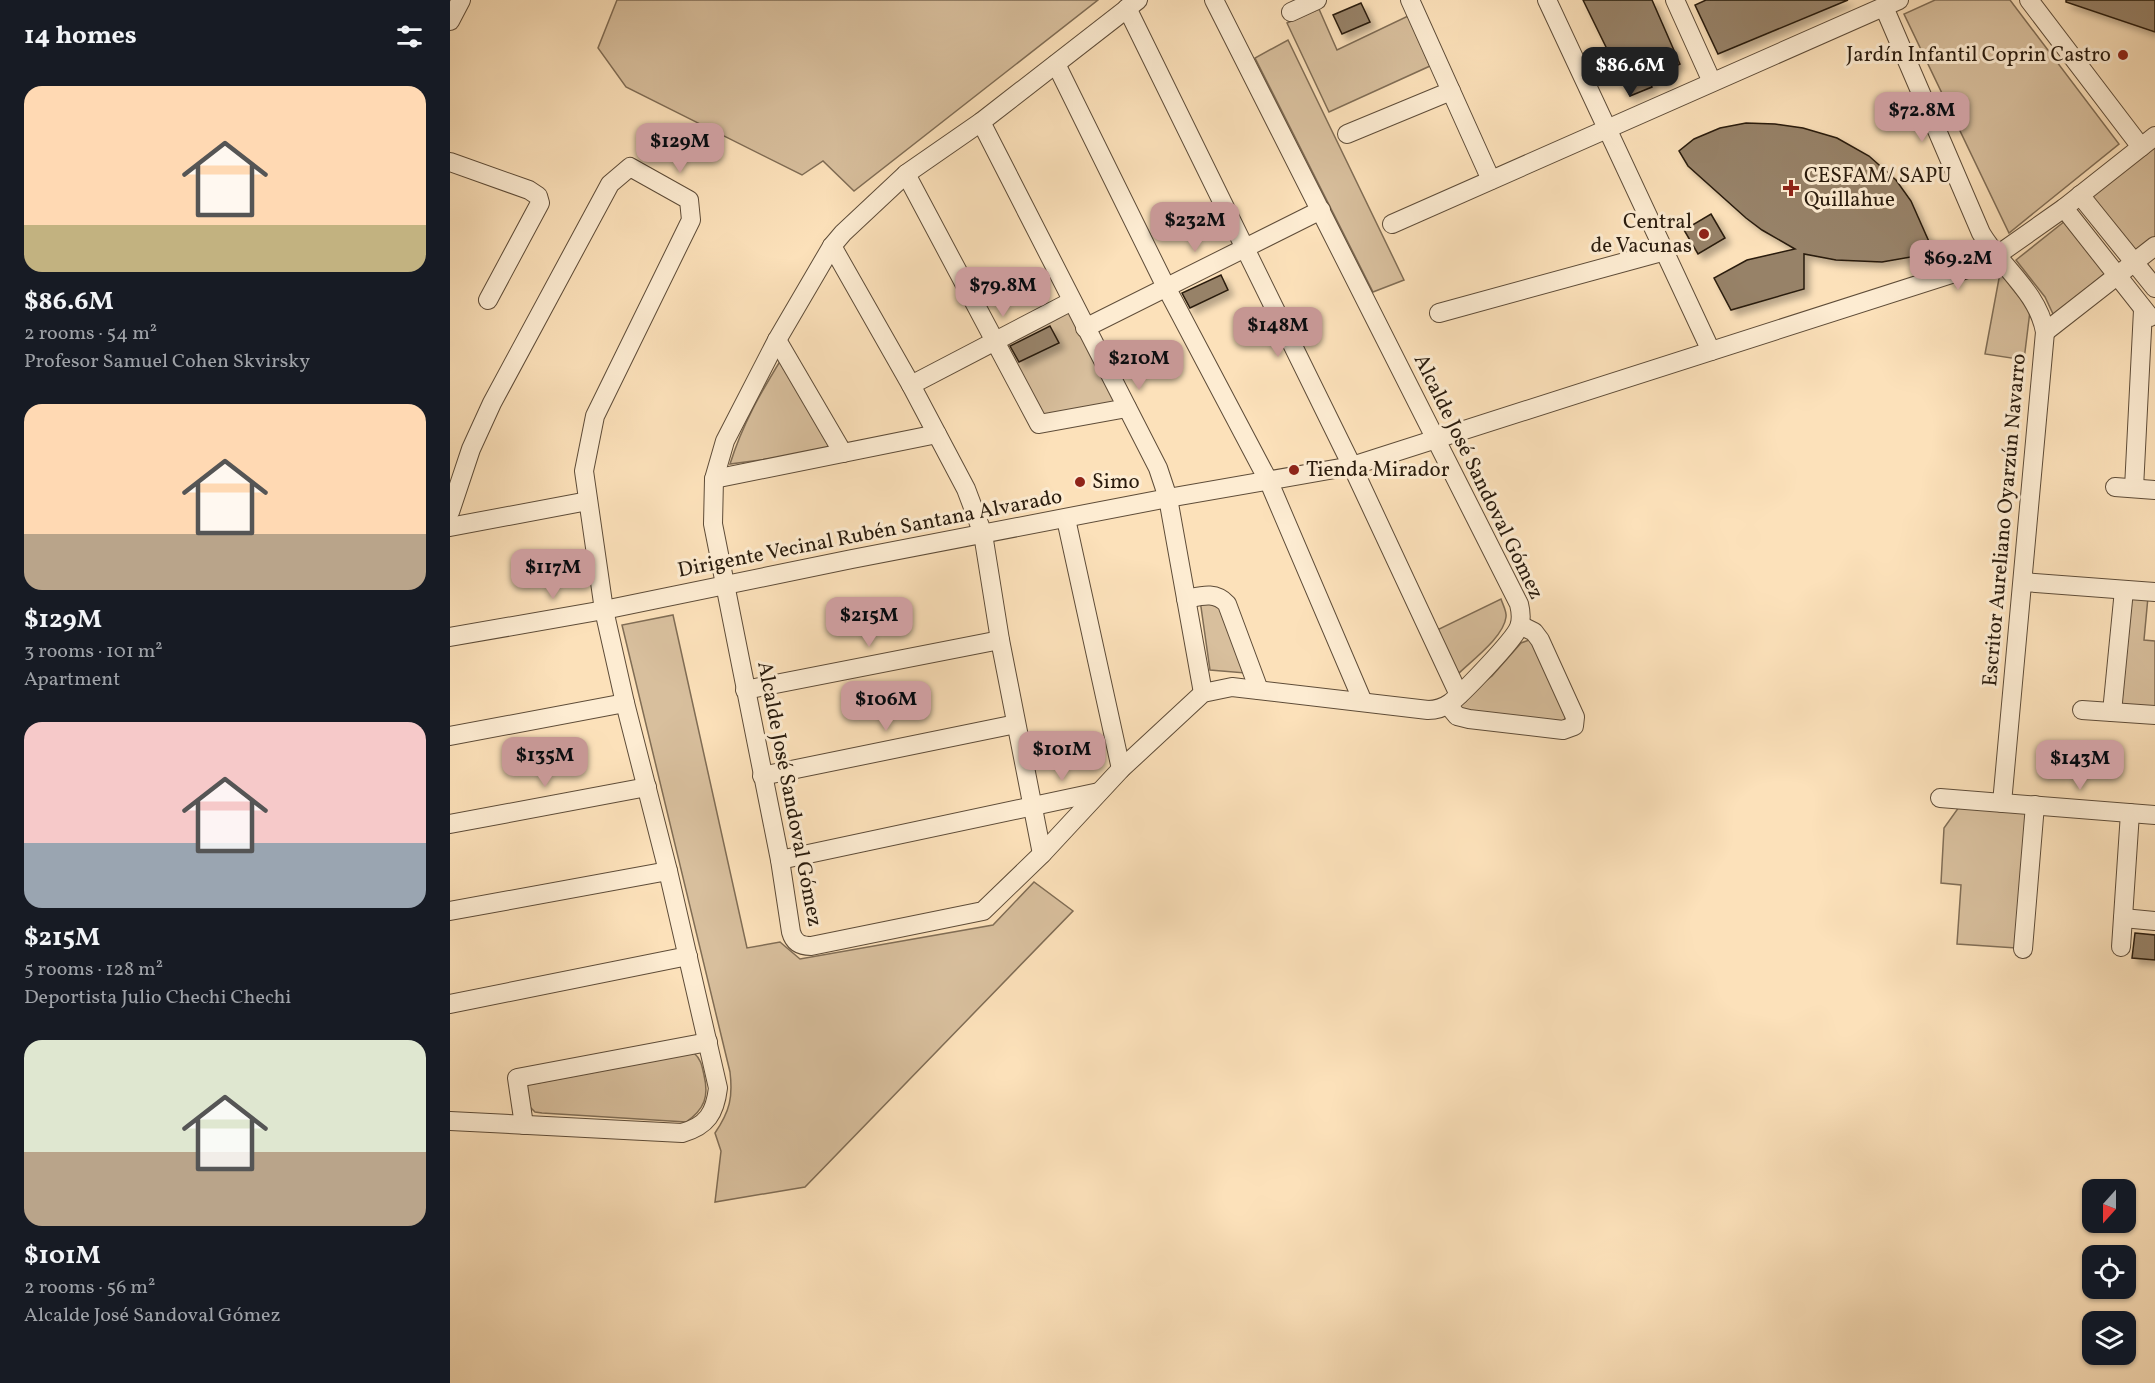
<!DOCTYPE html>
<html lang="en">
<head>
<meta charset="utf-8">
<style>
	body { margin:0; font-family:Vollkorn,serif; background:#20242c; color:#f1f3f6; height:100vh; display:flex; flex-direction:column; font-size:22px; white-space:nowrap }
	* { box-sizing:border-box; margin:0 }
	p { font-size:20px; color:#9ea1a6 }
	.icon { flex:none; width:33px; height:33px; fill:none; stroke:currentColor; stroke-width:2; stroke-linecap:round; stroke-linejoin:round }
	.map { position:relative; flex:1; overflow:hidden }
	.details { display:flex; flex-direction:column; background:#171b24; width:450px }
	.details>* { flex:none }
	.needle { width:39px; rotate:201deg }
	.buttons { position:absolute; left:1632px; top:1179px; display:grid; gap:12px }
	.buttons a { display:grid; place-items:center; width:54px; height:54px; border-radius:12px; background:#171b24; box-shadow:0 2px 4px #0004; font-size:30px }
	.price { position:absolute; translate:-50% -51px; padding:0 14px; border-radius:12px; background:#c59692; color:#111; font-size:20px; line-height:39px; filter:drop-shadow(0 2px 3px #0008) }
	.price::after { content:''; position:absolute; left:50%; top:36px; width:18px; height:14px; margin-left:-9px; background:inherit; clip-path:polygon(0 0,100% 0,50% 100%) }
	.price.on { background:#222; color:#fff }
	ul { padding:0; list-style:none }
	li { display:grid; align-content:center; gap:12px; height:318px; padding:0 24px }
	li span { display:grid; place-items:center; height:186px; border-radius:18px; color:#555 }
	li>.icon { margin-inline-start:auto }
	span .icon { width:108px; height:108px; fill:#fffc; stroke-width:1 }
	li b { font-size:26px }
	h2 { display:flex; justify-content:space-between; align-items:center; height:72px; padding:0 24px; font-size:26px }
	main { display:flex; flex:1; min-height:0 }
	.map>svg:first-child { display:block }
	.green { fill:#d8bf9d; stroke:#806d55; stroke-width:1.5 }
	.building { fill:#978267; stroke:#291b0d; stroke-width:1.5; filter:url(#shadow) }
	.lines { fill:none; stroke-linecap:round; stroke-linejoin:round }
	.minor-casing { stroke:#5e4c38; stroke-width:20 }
	.minor { stroke:#fdecd2; stroke-width:18 }
	.poi-dot { fill:#8f2418; stroke:#fdecd2; stroke-width:2 }
	.labels { text-anchor:middle; dominant-baseline:central; stroke-width:6; stroke-linejoin:round; paint-order:stroke }
	.poi-label { font-size:21px; fill:#291b0d; stroke:#fdecd2; text-anchor:start }
	.street-label { font-size:21px; fill:#291b0d; stroke:#fdecd2 }
</style>
</head>
<body>
<main>
<section class="details">
<h2>14 homes<svg class="icon" aria-label="filters" viewBox="0 0 24 24"><path d="M4 7h16M4 17h16"/><circle cx="9" cy="7" r="2"/><circle cx="15" cy="17" r="2"/></svg></h2>
<ul>
<li><span style="background:linear-gradient(#ffd9b3 75%,#c2b280 0)"><svg class="icon" aria-label="home" viewBox="0 0 24 24"><path d="M3 11l9-7 9 7M6 9v11h12V9"/></svg></span><div><b>$86.6M</b><p>2 rooms · 54 m²</p><p>Profesor Samuel Cohen Skvirsky</p></div></li>
<li><span style="background:linear-gradient(#ffd9b3 70%,#b9a48a 0)"><svg class="icon" aria-label="home" viewBox="0 0 24 24"><path d="M3 11l9-7 9 7M6 9v11h12V9"/></svg></span><div><b>$129M</b><p>3 rooms · 101 m²</p><p>Apartment</p></div></li>
<li><span style="background:linear-gradient(#f6c9c9 65%,#9aa5b1 0)"><svg class="icon" aria-label="home" viewBox="0 0 24 24"><path d="M3 11l9-7 9 7M6 9v11h12V9"/></svg></span><div><b>$215M</b><p>5 rooms · 128 m²</p><p>Deportista Julio Chechi Chechi</p></div></li>
<li><span style="background:linear-gradient(#dfe7d0 60%,#b9a48a 0)"><svg class="icon" aria-label="home" viewBox="0 0 24 24"><path d="M3 11l9-7 9 7M6 9v11h12V9"/></svg></span><div><b>$101M</b><p>2 rooms · 56 m²</p><p>Alcalde José Sandoval Gómez</p></div></li>
</ul>
</section>
<div class="map">
<svg width="1705" height="1383" viewBox="0 0 1705 1383">
	<defs>
		<filter id="shadow"><feDropShadow dx="5.5" dy="5.5" stdDeviation="3" flood-color="#0004"/></filter>
	</defs>
	<rect width="100%" height="100%" fill="#fce1ba"/>
	<filter id="stains"><feTurbulence type="fractalNoise" baseFrequency=".00333" numOctaves="4"/><feColorMatrix values="0 0 0 0 .2 0 0 0 0 .09 0 0 0 0 .02 0 0 0 .5 -.17"/></filter>
	<radialGradient id="worn" r=".72"><stop offset=".6" stop-color="#630" stop-opacity="0"/><stop offset="1" stop-color="#630" stop-opacity=".3"/></radialGradient>
	<g class="green">
		<polygon points="167,0 648,0 404,191 373,161 352,175 176,87 148,48"/>
		<polygon points="1485,0 1560,0 1669,144 1559,233 1454,14"/>
		<polygon points="869,9 887,50 958,16 980,66 879,112 837,23"/>
		<polygon points="838,40 954,280 923,292 805,58"/>
		<polygon points="1705,144 1705,237 1686,252 1640,196"/>
		<polygon points="1615,221 1655,273 1604,316 1595,297 1566,260"/>
		<polygon points="1550,273 1580,311 1574,360 1535,354"/>
		<polygon points="622,303 675,407 590,423 547,343"/>
		<path d="M332 358 385 450 280 464C293 423 310 394 332 358Z"/>
		<polygon points="1678,595 1698,597 1694,640 1705,641 1705,710 1668,708"/>
		<path d="M1051 599C1053 605 1057 612 1056 617 1054 637 1021 661 1007 675L987 630Z"/>
		<polygon points="750,600 769,605 795,673 760,670"/>
		<path d="M223 615 297 948 330 942 350 959 543 925 584 882 623 911 355 1187 265 1202 271 1151 265 1133C280 1111 283 1097 280 1072L172 625Z"/>
		<polygon points="1079,640 1086,644 1117,717 1109,724 1010,712 1003,706 1042,676 1071,643"/>
		<polygon points="1509,807 1581,810 1566,948 1507,944 1511,885 1491,883 1494,828"/>
		<path d="M244 1053C251 1059 252 1066 254 1075 259 1096 255 1109 236 1122L92 1113 85 1112 79 1106 77 1085Z"/>
	</g>
	<g class="building">
		<polygon points="1133,0 1202,0 1230,64 1198,78 1202,87 1180,96"/>
		<polygon points="1256,0 1398,0 1268,54 1245,5"/>
		<polygon points="1616,0 1705,0 1705,32 1616,2"/>
		<polygon points="911,3 920,22 892,34 883,15"/>
		<polygon points="1296,123 1325,124 1353,128 1387,138 1419,156 1446,180 1461,201 1484,253 1432,262 1386,260 1354,254 1354,289 1281,310 1264,278 1297,260 1345,249 1312,230 1296,218 1238,166 1229,151 1244,139 1270,128"/>
		<polygon points="1261,214 1275,238 1248,254 1234,230"/>
		<polygon points="771,275 778,290 740,308 732,293"/>
		<polygon points="600,326 609,343 569,362 560,346"/>
		<polygon points="1685,933 1705,935 1705,960 1682,958"/>
	</g>
	<g class="lines">
		<defs>
			<g id="minor">
				<path d="M688 0 531 122 456 174 393 233 382 246 327 340 275 441 264 479 263 524 330 860 341 932C344 943 351 946 361 946L533 911 592 854 671 769 753 693 782 687 978 710C986 710 993 708 1000 703 1012 694 1064 640 1069 627 1072 619 1071 612 1069 604L764 0"/>
				<polyline points="960,0 1041,180"/>
				<polyline points="1097,0 1261,351"/>
				<polyline points="1225,0 1262,82"/>
				<polyline points="1579,0 1691,147"/>
				<path d="M1434 7 1531 233C1551 267 1588 292 1595 332L1552 803"/>
				<polyline points="677,8 902,466 1009,695"/>
				<polyline points="841,12 867,0"/>
				<polyline points="0,21 11,0"/>
				<polyline points="606,64 716,287 819,482 913,702"/>
				<polyline points="531,122 708,468 718,498 753,693"/>
				<polyline points="897,134 1001,91"/>
				<polyline points="0,162 79,190 88,196 90,203 38,300"/>
				<polyline points="456,174 589,424 677,408"/>
				<polyline points="1630,195 1705,288"/>
				<polyline points="1614,208 1700,317"/>
				<polyline points="942,224 1449,0"/>
				<polyline points="382,246 461,385 516,489 533,534 550,640 592,854"/>
				<polyline points="989,313 1215,251"/>
				<polyline points="635,328 871,210"/>
				<polyline points="1595,332 1705,246"/>
				<polyline points="327,340 393,453"/>
				<polyline points="461,385 622,301"/>
				<polyline points="264,479 487,434"/>
				<polyline points="1665,487 1705,490"/>
				<polyline points="1684,488 1693,310"/>
				<path d="M0 512 21 449 42 403 160 184 180 167 239 200 241 220 145 416 134 471 154 610 175 703 218 871 268 1088C265 1113 257 1126 232 1133L0 1121"/>
				<polyline points="616,519 671,769"/>
				<polyline points="0,527 138,501"/>
				<polyline points="1573,582 1705,592"/>
				<path d="M736 599C751 596 765 591 777 604L809 690"/>
				<polyline points="0,637 154,610 402,559 718,498 902,466 1536,263 1614,208 1705,136"/>
				<polyline points="295,690 550,640"/>
				<polyline points="998,705 1007,716 1019,719 1113,730 1124,726 1125,717 1090,640 1084,632 1070,625"/>
				<polyline points="1632,710 1705,715"/>
				<polyline points="1662,712 1674,590"/>
				<polyline points="0,736 175,703"/>
				<polyline points="312,776 566,724"/>
				<polyline points="1490,798 1705,815"/>
				<polyline points="0,824 197,787"/>
				<polyline points="330,860 649,792"/>
				<polyline points="0,911 218,871"/>
				<polyline points="1673,918 1705,921"/>
				<polyline points="1671,947 1680,813"/>
				<polyline points="1573,949 1585,805"/>
				<polyline points="0,1004 238,956"/>
				<polyline points="74,1125 67,1078 258,1042"/>
			</g>
		</defs>
		<use href="#minor" class="minor-casing"/>
		<use href="#minor" class="minor"/>
	</g>
	<g class="poi-dot">
		<circle cx="1673" cy="55" r="6"/>
		<path d="M1338 179h6v6h6v6h-6v6h-6v-6h-6v-6h6z"/>
		<circle cx="1254" cy="234" r="6"/>
		<circle cx="844" cy="470" r="6"/>
		<circle cx="630" cy="482" r="6"/>
	</g>
	<g class="labels">
		<g class="poi-label">
			<text x="1661" y="55" text-anchor="end">Jardín Infantil Coprin Castro</text>
			<text x="1354" y="176">CESFAM/ SAPU<tspan x="1354" dy="24">Quillahue</tspan></text>
			<text x="1242" y="222" text-anchor="end">Central<tspan x="1242" dy="24">de Vacunas</tspan></text>
			<text x="856" y="470">Tienda Mirador</text>
			<text x="642" y="482">Simo</text>
		</g>
		<g class="street-label">
			<text transform="translate(1028 477) rotate(64)">Alcalde José Sandoval Gómez</text>
			<text transform="translate(1555 520) rotate(-85)">Escritor Aureliano Oyarzún Navarro</text>
			<text transform="translate(420 534) rotate(-11)">Dirigente Vecinal Rubén Santana Alvarado</text>
			<text transform="translate(339 794) rotate(79)">Alcalde José Sandoval Gómez</text>
		</g>
	</g>
	<rect width="100%" height="100%" filter="url(#stains)"/>
	<rect width="100%" height="100%" fill="url(#worn)"/>
</svg>
<div class="buttons">
<a><svg class="needle" viewBox="-14 -14 28 28"><path d="M0-13l5 13h-10z" fill="#e53935"/><path d="M0 13l5-13h-10z" fill="#9ea1a6"/></svg></a>
<a><svg class="icon" aria-label="locate" viewBox="0 0 24 24"><circle cx="12" cy="12" r="6"/><path d="M12 2v4M12 18v4M2 12h4M18 12h4"/></svg></a>
<a><svg class="icon" aria-label="layers" viewBox="0 0 24 24"><path d="M12 4l9 5-9 5-9-5zM3 14l9 5 9-5"/></svg></a>
</div>
<b class="price on" style="left:1180px;top:98px">$86.6M</b>
<b class="price" style="left:1472px;top:143px">$72.8M</b>
<b class="price" style="left:230px;top:174px">$129M</b>
<b class="price" style="left:745px;top:253px">$232M</b>
<b class="price" style="left:1508px;top:291px">$69.2M</b>
<b class="price" style="left:553px;top:318px">$79.8M</b>
<b class="price" style="left:828px;top:358px">$148M</b>
<b class="price" style="left:689px;top:391px">$210M</b>
<b class="price" style="left:103px;top:600px">$117M</b>
<b class="price" style="left:419px;top:648px">$215M</b>
<b class="price" style="left:436px;top:732px">$106M</b>
<b class="price" style="left:612px;top:782px">$101M</b>
<b class="price" style="left:95px;top:788px">$135M</b>
<b class="price" style="left:1630px;top:791px">$143M</b>
</div>
</main>
</body>
</html>
